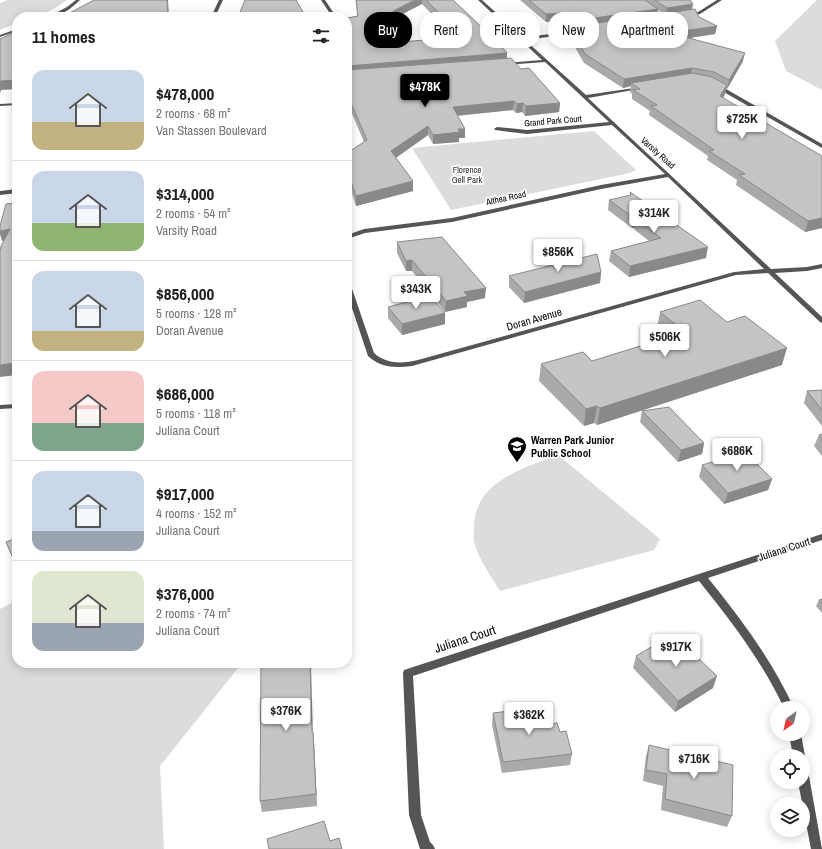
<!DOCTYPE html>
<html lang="en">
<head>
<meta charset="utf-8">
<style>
	body { margin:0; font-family:"Archivo Narrow",sans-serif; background:#f2f2f2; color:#202124; height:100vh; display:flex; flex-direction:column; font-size:15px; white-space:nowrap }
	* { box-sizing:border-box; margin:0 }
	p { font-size:13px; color:#757577 }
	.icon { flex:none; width:22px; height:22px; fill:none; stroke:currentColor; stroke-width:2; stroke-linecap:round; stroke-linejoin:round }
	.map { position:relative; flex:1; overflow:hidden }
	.side { position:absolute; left:12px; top:12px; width:340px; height:656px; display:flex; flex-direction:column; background:#fff; border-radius:16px; box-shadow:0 2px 10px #0003 }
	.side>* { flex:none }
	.guide { position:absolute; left:364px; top:12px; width:380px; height:36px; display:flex; gap:8px }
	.needle { width:26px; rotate:214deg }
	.fabs { position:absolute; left:770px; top:701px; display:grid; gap:8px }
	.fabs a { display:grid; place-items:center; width:40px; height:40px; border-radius:50%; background:#fff; box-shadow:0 2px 10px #0003; font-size:20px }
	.price { position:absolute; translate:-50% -34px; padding:0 9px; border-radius:4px; background:#fff; color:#222; font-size:13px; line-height:26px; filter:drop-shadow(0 1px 2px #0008) }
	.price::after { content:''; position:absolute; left:50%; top:24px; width:12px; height:9px; margin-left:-6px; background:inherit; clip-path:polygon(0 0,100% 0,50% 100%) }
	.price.selected { background:#000; color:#fff }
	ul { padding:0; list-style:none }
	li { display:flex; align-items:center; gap:12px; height:100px; padding:0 20px }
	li+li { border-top:1px solid #e0e0e0 }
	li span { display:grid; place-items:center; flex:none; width:112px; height:80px; border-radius:12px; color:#555 }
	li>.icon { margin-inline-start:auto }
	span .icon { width:48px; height:48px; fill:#fffc; stroke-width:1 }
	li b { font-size:17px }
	h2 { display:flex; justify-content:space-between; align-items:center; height:48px; padding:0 20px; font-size:17px }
	.pill { padding:0 14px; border-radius:16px; background:#fff; box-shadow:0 2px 10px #0003; font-size:14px; line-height:36px }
	.pill.selected { background:#000; color:#fff }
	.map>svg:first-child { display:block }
	.green { fill:#dcdcdc }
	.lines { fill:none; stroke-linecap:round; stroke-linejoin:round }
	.street { fill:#555; fill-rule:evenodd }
	.wall { fill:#a9a9a9; fill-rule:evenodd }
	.shaded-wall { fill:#898989 }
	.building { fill:#c4c4c4; stroke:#898989 }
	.labels { text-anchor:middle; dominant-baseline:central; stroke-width:3.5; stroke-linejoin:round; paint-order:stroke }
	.far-street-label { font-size:9px; fill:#000; stroke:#fff }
	.far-park-label { font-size:9px; fill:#333; stroke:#fff }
	.street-label { font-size:11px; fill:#000; stroke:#fff }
	.poi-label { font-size:11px; font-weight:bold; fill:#000; stroke:#fff; text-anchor:start }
	.near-street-label { font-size:13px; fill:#000; stroke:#fff }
</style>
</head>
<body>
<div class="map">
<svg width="822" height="849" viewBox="0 0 822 849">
	<rect width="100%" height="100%" fill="#fff"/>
	<g class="green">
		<path d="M8 0H67C49 13 39 17 17 17V23L0 30V3Z"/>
		<polygon points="817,0 822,0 822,90 786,71 775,41"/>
		<polygon points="594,131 636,170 630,173 451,210 412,148"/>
		<path d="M558 455 660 539 654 550 500 591C491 576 479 560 474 542 473 538 474 532 474 527 474 482 523 468 558 455Z"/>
		<polygon points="17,600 17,663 242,663 160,766 164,849 0,849 0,609"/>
	</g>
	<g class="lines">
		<g class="street">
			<path d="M76 0H80C72 8 60 17 48 17L67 7Z"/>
			<polygon points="219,0 223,0 215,17 211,17"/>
			<polygon points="321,0 325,0 333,12 329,17 325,17 329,12"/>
			<path d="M478 0H482L523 37 579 31V33H578L525 40 586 95 641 87V88L639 89 588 98 771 269 807 267 822 264V268L807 271 775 273 822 317V323L820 322 768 273 736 275 412 366C395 368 381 368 368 356L347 293V281L350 283 374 353C392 369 415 361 436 355L734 272 764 269 668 177 601 189 452 222 365 233 347 239V235L364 229 452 218 601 185 665 174 612 125 527 134 495 130 494 129 497 127 527 130 609 122 545 62 504 65V64L506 63 542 60Z"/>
			<polygon points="717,0 722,0 700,14 686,16 684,15 698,12"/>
			<polygon points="17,29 17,31 0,37 0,35"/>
			<polygon points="715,85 719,85 822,144 822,148 715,87"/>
			<polygon points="17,103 17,105 0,106 0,104"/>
			<polygon points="17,189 17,193 0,195 0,191"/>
			<polygon points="17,404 17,408 0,409 0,405"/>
			<path d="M822 534V540L708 578C741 619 772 660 794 708H784C762 661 731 621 699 581L413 676 421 815 430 842 433 845 435 849H420L409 815 403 673 404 670Z"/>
			<polygon points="789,734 801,734 805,756 803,760 803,756 793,756"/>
			<polygon points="803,771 807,772 809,776 822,849 811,849 798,782 803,782"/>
		</g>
	</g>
	<g class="wall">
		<path d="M356 0H453L507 53V58L521 69 560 103 559 112 525 116 522 112 516 113 513 110 457 116 465 129V138H459V142L433 144 428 135 396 158 413 191 356 206 347 178V153L364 142 347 102V18L357 16ZM422 4 455 38 400 42 394 18Z"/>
		<path d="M520 0H690L693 4 692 9 699 17 717 26 715 34 689 38 743 61 727 89 726 88 725 94 723 97 822 228 805 232 736 185 737 180 707 160 708 156 649 115 650 111 632 99V94L630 92 631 86 623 88 584 63 568 35 569 29 565 30 560 21 546 22ZM658 10 662 13 657 14Z"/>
		<polygon points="630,192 706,258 629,277 609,261 611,251 649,241 635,230 634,228 632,228 608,210 609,200 630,196"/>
		<polygon points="397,242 485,298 467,302 467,307 445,312 412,271 406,271 397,253"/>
		<polygon points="601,272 600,283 524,303 509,287 509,276"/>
		<polygon points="388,307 445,324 402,335 388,318"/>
		<polygon points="660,312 782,365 597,425 594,423 584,426 539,381 541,364 592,361 668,338 657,328"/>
		<polygon points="822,390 822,426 804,403 807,391"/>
		<polygon points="642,411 704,443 702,454 678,462 640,422"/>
		<polygon points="822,434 822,456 814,446 819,435"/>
		<polygon points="702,465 772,479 768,490 724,504 699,477"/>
		<polygon points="17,538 17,570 6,542"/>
		<polygon points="822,599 822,613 816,606 819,600"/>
		<polygon points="667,641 713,688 675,712 633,668 636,656"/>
		<polygon points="493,713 547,724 572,754 570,765 502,773 492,725"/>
		<polygon points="313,732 314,743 317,806 262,812 260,801"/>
		<polygon points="649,745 732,816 727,827 661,810 663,786 643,781 646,756"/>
	</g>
	<g class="shaded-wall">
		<polygon points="167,0 168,0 169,17 168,17"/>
		<polygon points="415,0 422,0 422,4 393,19 393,11"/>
		<polygon points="693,4 691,12 665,15 667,8"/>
		<polygon points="658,9 657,17 569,27 569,29 565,30 566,22"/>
		<polygon points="561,13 560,21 546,22 546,14"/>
		<polygon points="717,26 715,34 669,41 670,33"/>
		<polygon points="507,53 507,61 347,74 347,66"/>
		<polygon points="745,53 743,61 727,89 729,80"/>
		<polygon points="692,68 691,77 631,83 631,86 623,88 624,79"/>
		<polygon points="17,80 17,89 1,90 0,94 0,81"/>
		<polygon points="727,85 725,94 719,105 720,96"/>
		<polygon points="514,101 513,110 452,116 453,107"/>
		<polygon points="523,103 522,112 516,113 517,104"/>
		<polygon points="560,103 559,112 525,116 526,106"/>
		<polygon points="428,126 428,135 391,161 391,151"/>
		<polygon points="458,129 465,129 465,138 459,138 459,142 433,144 433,135"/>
		<polygon points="413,181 413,191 356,206 356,196"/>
		<polygon points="636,217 634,228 632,228 634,218"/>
		<polygon points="822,218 822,228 805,232 808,221"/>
		<polygon points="10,229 13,240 2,241 0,234 0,231"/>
		<polygon points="708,247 706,258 629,277 630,266"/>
		<polygon points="412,260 412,271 406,271 406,261"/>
		<polygon points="601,272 600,283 524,303 525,292"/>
		<polygon points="486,288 485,298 467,302 467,307 445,312 446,301 464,292"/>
		<polygon points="445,313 445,324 402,335 402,324"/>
		<polygon points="787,348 782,365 597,425 600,408"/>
		<polygon points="17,356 17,375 0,377 0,365"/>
		<polygon points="597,406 594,423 584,426 586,409"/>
		<polygon points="704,443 702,454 678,462 681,450"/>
		<polygon points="772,479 768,490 724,504 728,493"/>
		<polygon points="310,663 311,663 313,744 312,732"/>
		<polygon points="717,676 713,688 675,712 678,701"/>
		<polygon points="313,732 314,743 317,806 316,794"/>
	</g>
	<g class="building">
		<polygon points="94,0 167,0 168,17 62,17"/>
		<polygon points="245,0 296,0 306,17 238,17"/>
		<polygon points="356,0 415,0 393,11 400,42 463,37 426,0 453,0 489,34 491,34 507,53 347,66 347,18 358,16"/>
		<polygon points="529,0 645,0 658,9 566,22 561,13 546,14"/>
		<polygon points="655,0 690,0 693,4 667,8"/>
		<polygon points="695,9 699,17 717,26 670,33 745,53 729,80 714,72 692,68 624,79 585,54 569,27"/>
		<polygon points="15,32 17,32 17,80 0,81 0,39"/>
		<polygon points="511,58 521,69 529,68 560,103 526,106 523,103 517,104 514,101 453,107 465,129 458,129 460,132 433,135 428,126 391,151 413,181 356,196 347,170 347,153 367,140 347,94 347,70"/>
		<polygon points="693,73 712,77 727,85 720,96 822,156 822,218 808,221 739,175 745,174 709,151 714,150 651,106 657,105 633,90 640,89 631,83"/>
		<polygon points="630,192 708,247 630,266 611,251 661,238 637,220 636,217 634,218 609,200 631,195"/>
		<polygon points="17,193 17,356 16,363 0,365 0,251 1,246 10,229 0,231 0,226 6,204 15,203"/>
		<polygon points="442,237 486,288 464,292 468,296 446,301 412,260 406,261 397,242"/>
		<polygon points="597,254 601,272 525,292 509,276"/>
		<polygon points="430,296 445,313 402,324 388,307"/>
		<polygon points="700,300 727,322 745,316 787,348 600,408 597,406 586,409 541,364 583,352 592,361 685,332 660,312"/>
		<polygon points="822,390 822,410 807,391"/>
		<polygon points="669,407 704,443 681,450 642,411"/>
		<polygon points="822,434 822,439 819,435"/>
		<polygon points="745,452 772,479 728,493 702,465"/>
		<polygon points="17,538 17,565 16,565 6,542"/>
		<polygon points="822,599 822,604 819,600"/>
		<polygon points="673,638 693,657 696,656 717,676 678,701 636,656 665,639 667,641"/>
		<polygon points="261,663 310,663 312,732 313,732 316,794 260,801"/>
		<polygon points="542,707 547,724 557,723 560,732 566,731 572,754 503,762 493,713"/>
		<polygon points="649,745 733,765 732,816 665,799 667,774 646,770"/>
		<polygon points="324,821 330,841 339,838 342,849 269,849 267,839"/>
	</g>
	<defs>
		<symbol id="school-pin" viewBox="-11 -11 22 30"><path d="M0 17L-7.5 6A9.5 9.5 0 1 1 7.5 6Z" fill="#000" stroke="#fff"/><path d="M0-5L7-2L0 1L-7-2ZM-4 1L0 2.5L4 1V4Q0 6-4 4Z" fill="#fff"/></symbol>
	</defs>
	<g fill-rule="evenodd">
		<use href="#school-pin" x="506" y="435" width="22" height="30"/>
	</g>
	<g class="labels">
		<g class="far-street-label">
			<text transform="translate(553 121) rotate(-5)">Grand Park Court</text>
			<text transform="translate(658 153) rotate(42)">Varsity Road</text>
			<text transform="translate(506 198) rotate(-12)">Althea Road</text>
		</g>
		<g class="far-park-label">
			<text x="467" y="170">Florence<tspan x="467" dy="10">Gell Park</tspan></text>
		</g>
		<g class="street-label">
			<text transform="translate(534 319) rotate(-16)">Doran Avenue</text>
			<text transform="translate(784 549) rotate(-18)">Juliana Court</text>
		</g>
		<g class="poi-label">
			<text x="531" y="440">Warren Park Junior<tspan x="531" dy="13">Public School</tspan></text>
		</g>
		<g class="near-street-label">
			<text transform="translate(465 639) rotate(-18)">Juliana Court</text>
		</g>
	</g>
</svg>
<div class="fabs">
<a><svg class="needle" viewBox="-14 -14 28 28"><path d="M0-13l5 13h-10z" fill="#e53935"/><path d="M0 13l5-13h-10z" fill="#757577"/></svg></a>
<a><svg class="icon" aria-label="locate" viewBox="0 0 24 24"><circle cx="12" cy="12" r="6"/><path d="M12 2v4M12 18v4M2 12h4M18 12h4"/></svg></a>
<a><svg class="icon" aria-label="layers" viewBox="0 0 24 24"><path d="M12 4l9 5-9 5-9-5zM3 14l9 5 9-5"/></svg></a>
</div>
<b class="price selected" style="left:425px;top:108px">$478K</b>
<b class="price" style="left:742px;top:140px">$725K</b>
<b class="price" style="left:654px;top:234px">$314K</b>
<b class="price" style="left:558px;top:273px">$856K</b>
<b class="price" style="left:416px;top:310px">$343K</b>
<b class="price" style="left:665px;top:358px">$506K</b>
<b class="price" style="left:737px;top:472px">$686K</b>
<b class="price" style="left:676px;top:668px">$917K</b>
<b class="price" style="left:286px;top:732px">$376K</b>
<b class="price" style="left:529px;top:736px">$362K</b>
<b class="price" style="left:694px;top:780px">$716K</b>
<div class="guide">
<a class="pill selected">Buy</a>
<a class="pill">Rent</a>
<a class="pill">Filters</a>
<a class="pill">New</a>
<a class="pill">Apartment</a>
</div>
<section class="side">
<h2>11 homes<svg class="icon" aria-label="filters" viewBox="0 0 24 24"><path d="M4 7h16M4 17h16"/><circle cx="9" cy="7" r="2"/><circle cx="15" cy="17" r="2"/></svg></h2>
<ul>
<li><span style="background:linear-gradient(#c9d6e8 65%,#c2b280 0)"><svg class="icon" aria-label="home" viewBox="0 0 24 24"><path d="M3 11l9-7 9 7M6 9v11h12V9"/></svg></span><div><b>$478,000</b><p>2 rooms · 68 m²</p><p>Van Stassen Boulevard</p></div></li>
<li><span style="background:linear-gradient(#c9d6e8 65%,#8fb573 0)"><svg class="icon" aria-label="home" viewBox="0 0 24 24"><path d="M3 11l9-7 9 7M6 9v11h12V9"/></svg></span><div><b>$314,000</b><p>2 rooms · 54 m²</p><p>Varsity Road</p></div></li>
<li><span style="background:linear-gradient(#c9d6e8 75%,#c2b280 0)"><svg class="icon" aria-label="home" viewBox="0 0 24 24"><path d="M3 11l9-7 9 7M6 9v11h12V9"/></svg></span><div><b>$856,000</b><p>5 rooms · 128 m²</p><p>Doran Avenue</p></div></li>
<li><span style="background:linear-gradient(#f6c9c9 65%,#7fa58c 0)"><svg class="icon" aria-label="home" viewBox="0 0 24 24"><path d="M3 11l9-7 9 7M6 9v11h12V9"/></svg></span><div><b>$686,000</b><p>5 rooms · 118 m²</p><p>Juliana Court</p></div></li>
<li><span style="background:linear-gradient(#c9d6e8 75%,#9aa5b1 0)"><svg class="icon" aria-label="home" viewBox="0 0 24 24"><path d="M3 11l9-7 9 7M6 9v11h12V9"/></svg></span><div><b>$917,000</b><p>4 rooms · 152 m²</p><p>Juliana Court</p></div></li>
<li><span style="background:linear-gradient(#dfe7d0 65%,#9aa5b1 0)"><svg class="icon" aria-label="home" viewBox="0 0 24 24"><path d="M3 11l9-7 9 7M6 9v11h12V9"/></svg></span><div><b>$376,000</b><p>2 rooms · 74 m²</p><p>Juliana Court</p></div></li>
</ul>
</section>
</div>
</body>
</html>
